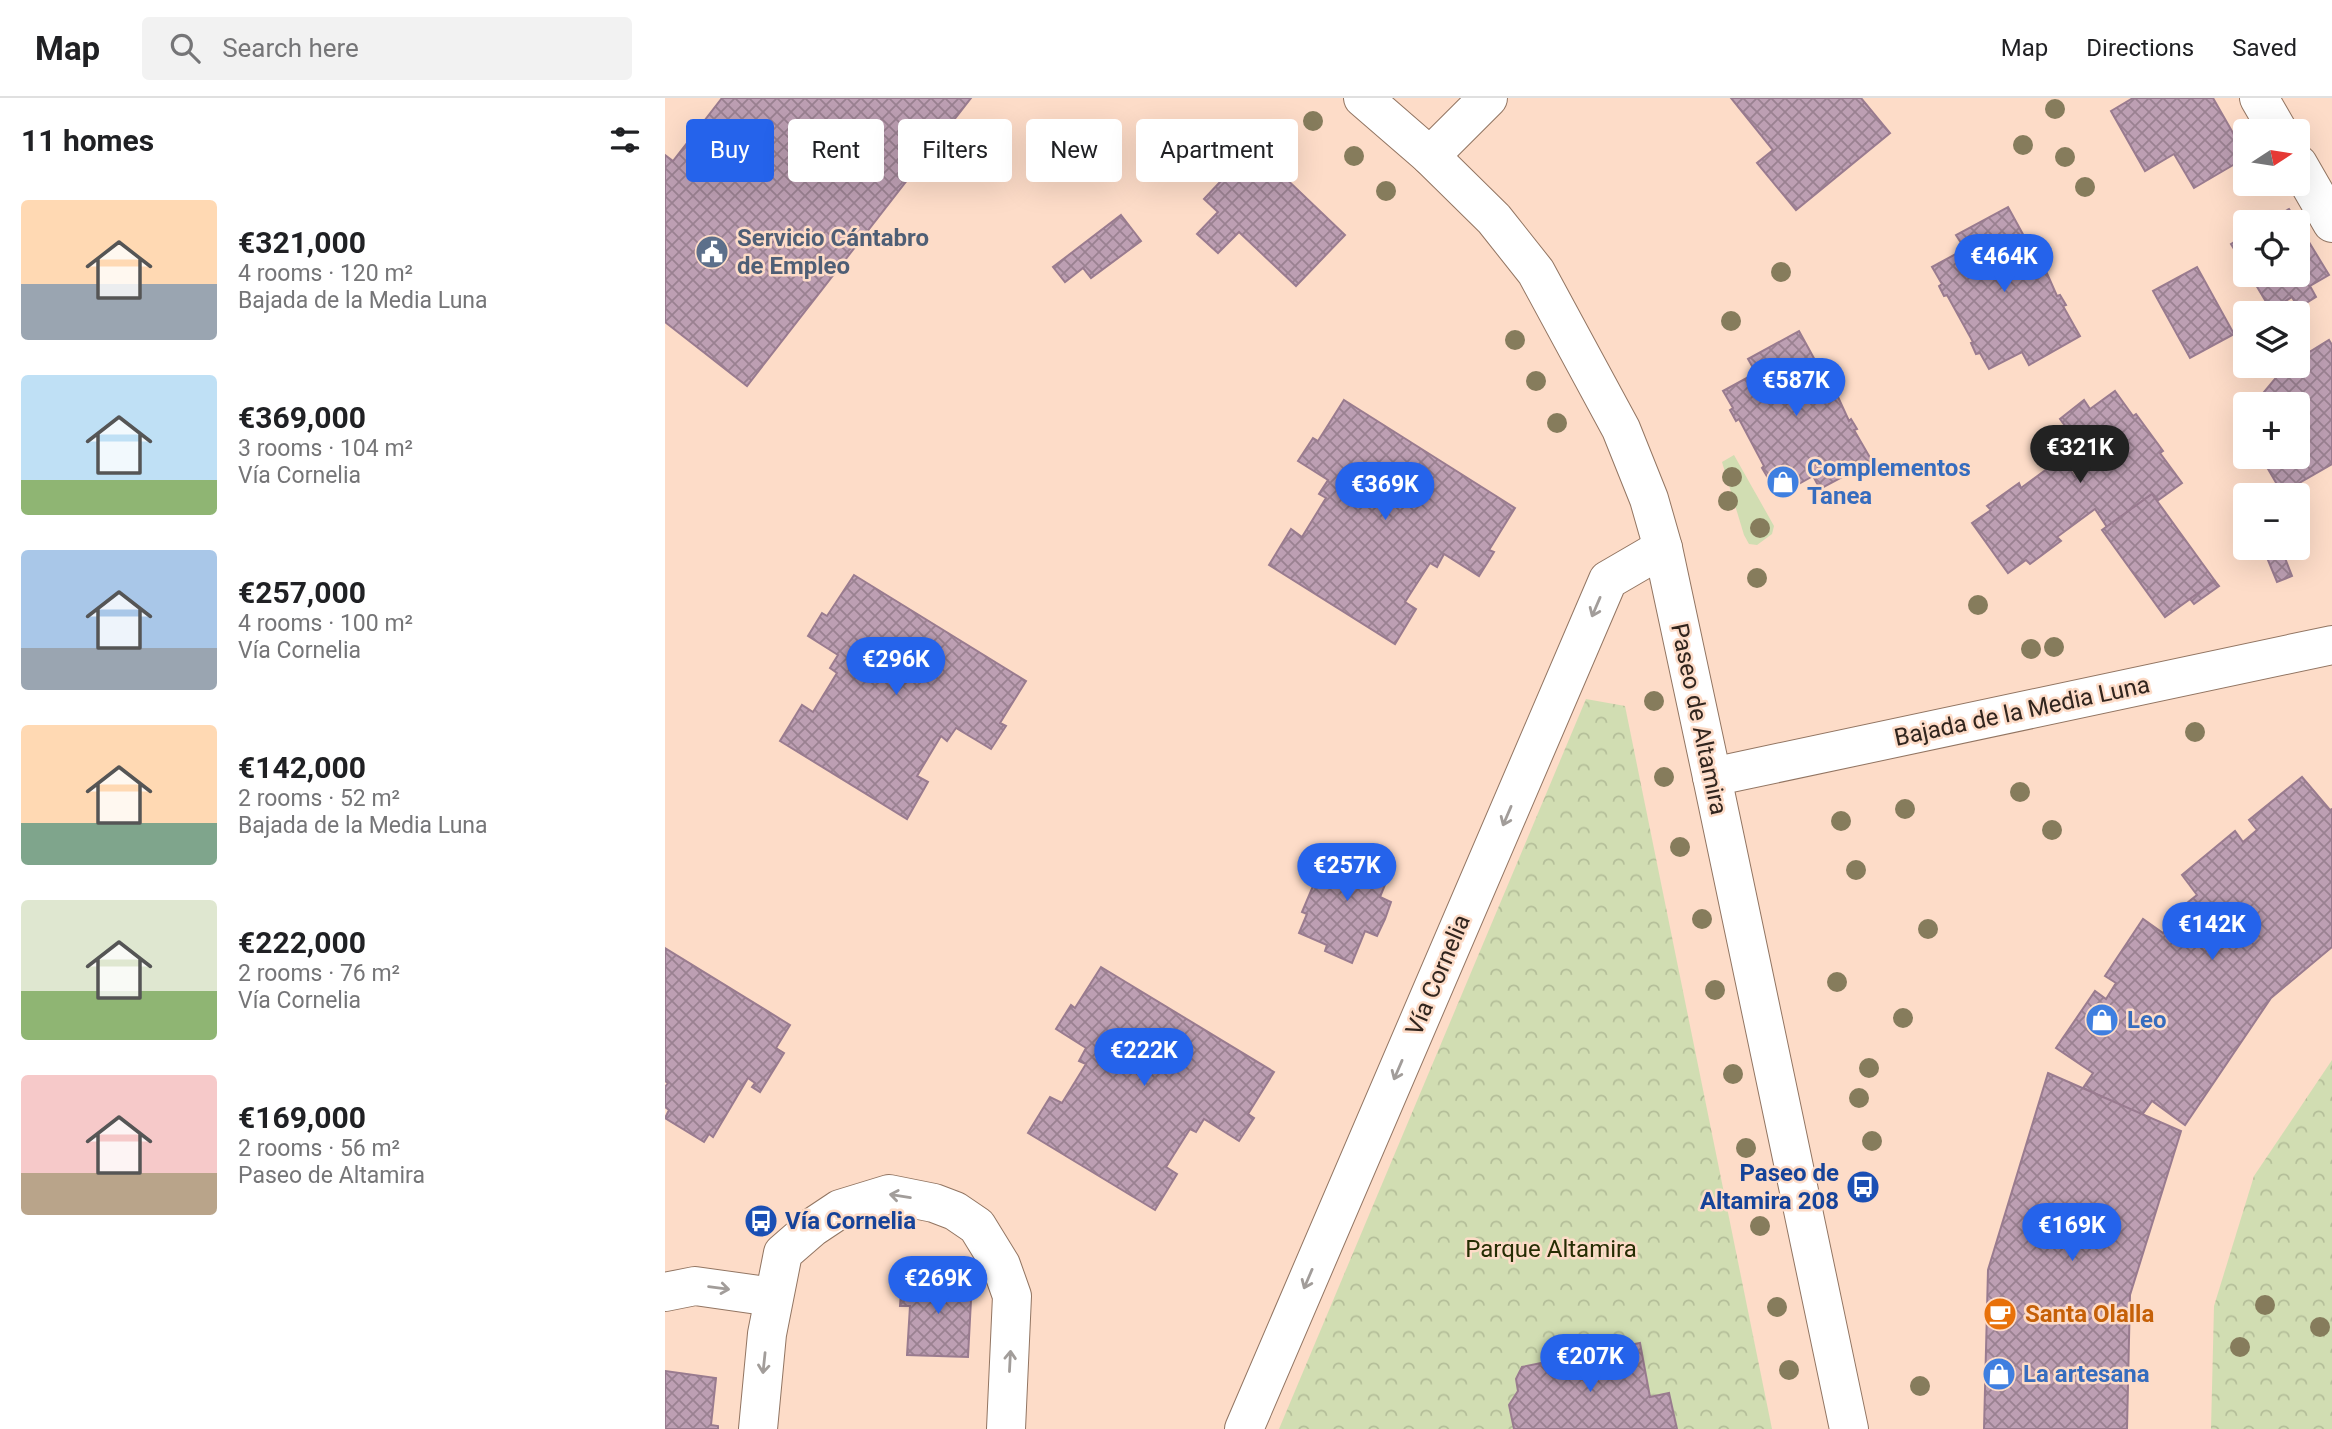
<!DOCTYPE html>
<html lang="en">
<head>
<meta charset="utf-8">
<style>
	body { margin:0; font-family:Roboto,sans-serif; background:#f2f2f2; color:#202124; height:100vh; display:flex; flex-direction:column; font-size:26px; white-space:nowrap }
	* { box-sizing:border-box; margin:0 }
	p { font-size:23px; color:#757577 }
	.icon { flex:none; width:38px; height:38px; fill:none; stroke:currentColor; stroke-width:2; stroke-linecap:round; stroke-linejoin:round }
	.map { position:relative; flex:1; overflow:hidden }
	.panel { display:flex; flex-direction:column; background:#fff; width:665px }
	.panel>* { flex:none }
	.guide { position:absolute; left:21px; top:21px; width:665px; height:63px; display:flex; gap:14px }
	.needle { width:46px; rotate:78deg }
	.buttons { position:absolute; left:1568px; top:21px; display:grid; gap:14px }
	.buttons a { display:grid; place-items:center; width:77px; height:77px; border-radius:7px; background:#fff; box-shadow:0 7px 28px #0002; font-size:35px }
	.price { position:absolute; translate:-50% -60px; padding:0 16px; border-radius:24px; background:#2563eb; color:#fff; font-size:23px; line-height:46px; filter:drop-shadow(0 2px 4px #0008) }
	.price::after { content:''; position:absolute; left:50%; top:42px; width:21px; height:16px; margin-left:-10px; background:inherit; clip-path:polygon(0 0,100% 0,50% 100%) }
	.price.on { background:#222; color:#fff }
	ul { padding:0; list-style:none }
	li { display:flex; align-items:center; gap:21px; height:175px; padding:0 21px }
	li span { display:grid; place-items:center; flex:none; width:196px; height:140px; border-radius:7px; color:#555 }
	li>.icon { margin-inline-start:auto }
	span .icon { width:84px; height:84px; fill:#fffc; stroke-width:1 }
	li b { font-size:30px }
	h2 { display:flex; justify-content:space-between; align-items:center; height:84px; padding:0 21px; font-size:30px }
	.tag { padding:0 24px; border-radius:7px; background:#fff; box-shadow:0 7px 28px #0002; font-size:24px; line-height:63px }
	.tag.on { background:#2563eb; color:#fff }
	header { display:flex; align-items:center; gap:42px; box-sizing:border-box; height:98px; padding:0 35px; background:#fff; border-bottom:2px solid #e0e0e0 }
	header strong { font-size:33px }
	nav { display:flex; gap:38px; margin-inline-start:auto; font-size:24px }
	.search { width:490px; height:63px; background:#f2f2f2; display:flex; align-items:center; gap:18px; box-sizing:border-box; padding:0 24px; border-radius:7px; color:#757577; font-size:26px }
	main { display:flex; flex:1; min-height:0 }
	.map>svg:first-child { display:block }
	.grass { fill:#d1ddb2 }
	.forest { fill:url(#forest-crowns) }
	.building { fill:url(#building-cross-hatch); stroke:#997b8f; stroke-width:2 }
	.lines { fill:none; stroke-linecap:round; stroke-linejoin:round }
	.minor-casing { stroke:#927562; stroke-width:40 }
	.secondary-casing { stroke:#927562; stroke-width:40 }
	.minor { stroke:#fff; stroke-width:38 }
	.secondary { stroke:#fff; stroke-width:38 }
	.tree { fill:#867c5c }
	.oneway { stroke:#a29d9a }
	.labels { text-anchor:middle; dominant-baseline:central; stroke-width:5; stroke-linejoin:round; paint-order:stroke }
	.service-label { font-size:24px; font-weight:bold; fill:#4e5e75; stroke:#fddcc8; text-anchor:start }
	.shop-label { font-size:24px; font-weight:bold; fill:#366cbe; stroke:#fddcc8; text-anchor:start }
	.street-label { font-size:24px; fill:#31251e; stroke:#fddcc8 }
	.transit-label { font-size:24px; font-weight:bold; fill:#164399; stroke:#fddcc8; text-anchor:end }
	.park-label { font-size:24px; fill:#252d03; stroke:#fddcc8 }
	.food-label { font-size:24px; font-weight:bold; fill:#c56008; stroke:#fddcc8; text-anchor:start }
</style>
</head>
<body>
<header>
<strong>Map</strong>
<div class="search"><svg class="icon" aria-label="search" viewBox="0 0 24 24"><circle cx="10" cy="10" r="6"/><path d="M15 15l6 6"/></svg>Search here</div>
<nav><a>Map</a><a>Directions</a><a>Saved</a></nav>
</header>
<main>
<section class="panel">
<h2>11 homes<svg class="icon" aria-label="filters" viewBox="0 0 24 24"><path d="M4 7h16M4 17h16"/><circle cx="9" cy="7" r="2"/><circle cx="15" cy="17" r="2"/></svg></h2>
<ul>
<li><span style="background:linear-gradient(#ffd9b3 60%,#9aa5b1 0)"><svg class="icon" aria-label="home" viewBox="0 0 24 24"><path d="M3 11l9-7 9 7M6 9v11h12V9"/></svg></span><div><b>€321,000</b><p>4 rooms · 120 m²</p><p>Bajada de la Media Luna</p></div></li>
<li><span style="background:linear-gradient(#bfe0f5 75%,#8fb573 0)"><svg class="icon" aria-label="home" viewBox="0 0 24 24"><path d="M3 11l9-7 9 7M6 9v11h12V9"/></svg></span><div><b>€369,000</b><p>3 rooms · 104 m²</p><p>Vía Cornelia</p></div></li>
<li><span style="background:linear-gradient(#a9c7e8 70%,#9aa5b1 0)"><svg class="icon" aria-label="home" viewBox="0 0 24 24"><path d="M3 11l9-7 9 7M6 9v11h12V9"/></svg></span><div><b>€257,000</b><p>4 rooms · 100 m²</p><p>Vía Cornelia</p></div></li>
<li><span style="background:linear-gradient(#ffd9b3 70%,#7fa58c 0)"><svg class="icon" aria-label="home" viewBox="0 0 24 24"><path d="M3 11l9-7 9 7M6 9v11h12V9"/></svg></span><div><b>€142,000</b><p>2 rooms · 52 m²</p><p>Bajada de la Media Luna</p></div></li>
<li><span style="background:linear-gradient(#dfe7d0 65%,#8fb573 0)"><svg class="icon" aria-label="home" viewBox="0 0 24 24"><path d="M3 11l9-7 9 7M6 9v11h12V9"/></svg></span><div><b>€222,000</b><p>2 rooms · 76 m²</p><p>Vía Cornelia</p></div></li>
<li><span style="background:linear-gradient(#f6c9c9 70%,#b9a48a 0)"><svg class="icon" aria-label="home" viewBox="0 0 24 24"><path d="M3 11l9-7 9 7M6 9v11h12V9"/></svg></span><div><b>€169,000</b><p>2 rooms · 56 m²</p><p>Paseo de Altamira</p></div></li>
</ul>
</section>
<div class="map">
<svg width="1667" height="1331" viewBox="0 0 1667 1331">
	<defs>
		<pattern id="forest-crowns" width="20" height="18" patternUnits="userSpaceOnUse" patternTransform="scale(1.75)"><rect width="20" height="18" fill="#d1ddb2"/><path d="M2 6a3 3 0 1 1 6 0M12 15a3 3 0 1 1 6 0" fill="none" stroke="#b4be99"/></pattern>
		<pattern id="building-cross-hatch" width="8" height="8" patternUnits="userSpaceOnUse" patternTransform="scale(1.75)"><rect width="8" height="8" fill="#bd9fb3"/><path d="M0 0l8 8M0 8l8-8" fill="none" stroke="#9a8191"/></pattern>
	</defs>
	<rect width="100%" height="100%" fill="#fddcc8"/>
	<polygon class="grass" points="1069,357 1109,428 1107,436 1092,447 1084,446 1079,437 1057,364"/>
	<g class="forest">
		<polygon points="921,601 960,608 1107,1331 614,1331"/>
		<polygon points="1667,962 1667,1331 1546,1331 1549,1208 1589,1078"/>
	</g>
	<g class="building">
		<polygon points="57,0 306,0 82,288 0,224 0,57 8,63"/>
		<polygon points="1066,0 1196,0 1225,35 1131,112 1092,65 1108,52"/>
		<polygon points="1468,0 1548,0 1580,56 1580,60 1529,90 1509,56 1480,73 1446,13"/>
		<polygon points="588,49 680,137 631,188 574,134 553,155 532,136 553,114 539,101"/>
		<polygon points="1343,109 1360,140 1362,138 1367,148 1365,149 1374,166 1377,164 1392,198 1395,197 1401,207 1398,208 1415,238 1364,267 1357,254 1324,271 1315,255 1311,256 1306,245 1308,244 1282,197 1279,198 1274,188 1277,186 1267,169 1300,151 1291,137"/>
		<polygon points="1624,111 1632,124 1602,124"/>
		<polygon points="456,117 476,143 426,180 418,170 400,184 388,169"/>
		<polygon points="1633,126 1664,177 1645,188 1651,199 1633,210 1627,199 1606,212 1585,177 1633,177"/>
		<polygon points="1580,137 1580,169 1566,146"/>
		<polygon points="1532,169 1569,236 1525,260 1488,193"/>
		<polygon points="1134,233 1151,264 1154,262 1159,272 1156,273 1166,290 1168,288 1184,323 1186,321 1192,331 1189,332 1207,363 1155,391 1148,378 1116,396 1106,379 1103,380 1097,370 1099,368 1074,321 1071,323 1065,312 1068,310 1058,293 1091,275 1083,261"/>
		<polygon points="1664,242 1667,247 1667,366 1617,395 1596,359 1633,359 1633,306 1589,306 1620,269 1633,268 1633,261"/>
		<polygon points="1450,293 1468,318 1471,316 1498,353 1495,355 1517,385 1492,403 1487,396 1442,429 1430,411 1392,439 1396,443 1365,466 1361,462 1343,475 1307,425 1326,412 1322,408 1354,385 1356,390 1397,360 1410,379 1428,366 1395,321 1419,302 1425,311"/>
		<polygon points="679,302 850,410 824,452 829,454 814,478 779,456 772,469 765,465 740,504 751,511 730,546 604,467 626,431 637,439 661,400 654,396 663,382 633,363 648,340 653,343"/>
		<polygon points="1487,396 1550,483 1500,519 1437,432"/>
		<polygon points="1598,450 1616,450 1627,478 1612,484"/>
		<polygon points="189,477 361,583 335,625 341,628 326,651 291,630 282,643 276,638 252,678 263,684 242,721 115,643 137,607 148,614 172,575 165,570 173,557 143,538 157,515 162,518"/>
		<polygon points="1550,483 1554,488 1529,506 1525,501"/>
		<polygon points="1637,679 1665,712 1667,711 1667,849 1606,900 1520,1027 1487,1003 1477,1017 1418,990 1428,975 1391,950 1430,893 1441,901 1451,885 1440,878 1478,821 1498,835 1512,813 1532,797 1517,777 1570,733 1578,744 1592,732 1584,722"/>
		<polygon points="670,750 698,762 701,755 728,767 715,799 726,804 720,821 712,838 700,833 687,865 660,853 662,847 634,835 642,816 637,814 657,767 662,769"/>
		<polygon points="0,850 125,927 111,950 119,955 95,994 87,989 90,985 83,980 48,1039 44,1036 39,1044 0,1020 4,1012 0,1009 0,989 3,985 0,983"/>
		<polygon points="436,869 609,974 583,1016 589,1020 574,1043 539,1021 531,1034 525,1031 501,1069 512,1076 490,1112 363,1035 385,999 397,1005 421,966 414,963 421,950 391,931 406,907 410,910"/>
		<polygon points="1383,975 1516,1033 1465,1197 1462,1331 1319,1331 1323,1172"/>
		<polygon points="237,1180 307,1183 303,1259 242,1257 245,1208 235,1208"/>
		<polygon points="975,1245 985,1299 1004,1295 1012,1331 849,1331 844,1307 853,1293 851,1281 857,1269 910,1258 910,1256 929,1251 930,1254"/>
		<polygon points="0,1273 51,1280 46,1327 53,1328 53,1331 0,1331"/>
	</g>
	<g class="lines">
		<defs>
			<g id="minor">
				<polyline points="1594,0 1613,33"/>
				<polyline points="765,58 823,0"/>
				<polyline points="1633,66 1667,125"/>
				<polyline points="1047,679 1667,547"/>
				<polyline points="0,1194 30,1188 108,1199"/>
				<polyline points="93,1331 102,1236 118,1155 148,1129 175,1111 224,1096 269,1105 290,1113 312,1128 336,1167 347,1198 341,1331"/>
				<polyline points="579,1331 943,482 998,450"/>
			</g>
			<polyline id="secondary" points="698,0 765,58 829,121 871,174 956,331 984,401 998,450 1047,679 1184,1331"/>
		</defs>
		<use href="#minor" class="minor-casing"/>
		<use href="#secondary" class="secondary-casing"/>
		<use href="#minor" class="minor"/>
		<use href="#secondary" class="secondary"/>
	</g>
	<g class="tree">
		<circle cx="1390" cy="11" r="10"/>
		<circle cx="648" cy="23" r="10"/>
		<circle cx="1358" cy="47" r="10"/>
		<circle cx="689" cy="58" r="10"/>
		<circle cx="1400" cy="59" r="10"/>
		<circle cx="1420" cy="89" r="10"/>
		<circle cx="721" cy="93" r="10"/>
		<circle cx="1116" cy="174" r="10"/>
		<circle cx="1066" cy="223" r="10"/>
		<circle cx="850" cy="242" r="10"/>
		<circle cx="871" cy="283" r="10"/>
		<circle cx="892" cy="325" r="10"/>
		<circle cx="1067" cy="379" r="10"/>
		<circle cx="1063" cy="403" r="10"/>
		<circle cx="1095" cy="430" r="10"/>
		<circle cx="1092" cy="480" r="10"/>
		<circle cx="1313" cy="507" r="10"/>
		<circle cx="1389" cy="549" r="10"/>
		<circle cx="1366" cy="551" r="10"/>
		<circle cx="989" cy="603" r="10"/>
		<circle cx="1530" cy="634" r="10"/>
		<circle cx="999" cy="679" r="10"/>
		<circle cx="1355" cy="694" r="10"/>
		<circle cx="1240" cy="711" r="10"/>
		<circle cx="1176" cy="723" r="10"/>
		<circle cx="1387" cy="732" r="10"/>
		<circle cx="1015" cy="749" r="10"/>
		<circle cx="1191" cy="772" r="10"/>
		<circle cx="1037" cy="821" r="10"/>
		<circle cx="1263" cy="831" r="10"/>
		<circle cx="1172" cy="884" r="10"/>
		<circle cx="1050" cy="892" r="10"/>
		<circle cx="1238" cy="920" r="10"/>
		<circle cx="1204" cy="970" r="10"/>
		<circle cx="1068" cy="976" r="10"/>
		<circle cx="1194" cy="1000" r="10"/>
		<circle cx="1207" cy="1043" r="10"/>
		<circle cx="1081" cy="1050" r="10"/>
		<circle cx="1095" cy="1128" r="10"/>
		<circle cx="1600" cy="1207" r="10"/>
		<circle cx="1112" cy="1209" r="10"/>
		<circle cx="1655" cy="1229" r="10"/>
		<circle cx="1575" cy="1249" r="10"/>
		<circle cx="1124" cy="1272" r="10"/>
		<circle cx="1255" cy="1288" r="10"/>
	</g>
	<defs><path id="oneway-shaft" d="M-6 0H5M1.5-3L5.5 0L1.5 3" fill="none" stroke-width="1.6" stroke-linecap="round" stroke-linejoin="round" transform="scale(1.75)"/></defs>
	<g class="oneway">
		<use href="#oneway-shaft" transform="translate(931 509) rotate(113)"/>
		<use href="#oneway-shaft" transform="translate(842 718) rotate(113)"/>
		<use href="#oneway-shaft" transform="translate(733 972) rotate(113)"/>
		<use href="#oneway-shaft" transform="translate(235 1098) rotate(-171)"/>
		<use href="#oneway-shaft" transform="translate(643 1181) rotate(113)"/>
		<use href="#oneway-shaft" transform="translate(54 1190) rotate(7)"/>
		<use href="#oneway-shaft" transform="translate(345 1263) rotate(-87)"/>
		<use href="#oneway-shaft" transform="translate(99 1265) rotate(96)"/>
	</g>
	<defs>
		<symbol id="civic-disc" viewBox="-11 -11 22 22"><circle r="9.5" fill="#5c6f8a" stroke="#fddcc8"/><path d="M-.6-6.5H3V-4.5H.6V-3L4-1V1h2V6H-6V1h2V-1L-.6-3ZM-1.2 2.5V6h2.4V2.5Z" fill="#fff"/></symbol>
		<symbol id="shop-disc" viewBox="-11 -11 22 22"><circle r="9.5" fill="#3f7fe0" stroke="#fddcc8"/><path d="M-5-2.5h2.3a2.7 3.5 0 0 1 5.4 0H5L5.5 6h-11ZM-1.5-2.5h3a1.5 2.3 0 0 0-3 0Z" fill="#fff"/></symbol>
		<symbol id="bus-disc" viewBox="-11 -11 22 22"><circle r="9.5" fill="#1a4fb4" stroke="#fddcc8"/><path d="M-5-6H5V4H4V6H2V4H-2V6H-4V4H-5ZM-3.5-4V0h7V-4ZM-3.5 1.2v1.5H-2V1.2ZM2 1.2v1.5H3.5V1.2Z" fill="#fff"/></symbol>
		<symbol id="cafe-disc" viewBox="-11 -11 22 22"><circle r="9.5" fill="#e8710a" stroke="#fddcc8"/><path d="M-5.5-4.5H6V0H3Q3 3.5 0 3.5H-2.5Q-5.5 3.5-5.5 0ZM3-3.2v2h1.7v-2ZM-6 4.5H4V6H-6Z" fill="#fff"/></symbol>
	</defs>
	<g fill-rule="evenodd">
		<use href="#civic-disc" x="28" y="135" width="38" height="38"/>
		<use href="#shop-disc" x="1099" y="365" width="38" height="38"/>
		<use href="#shop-disc" x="1418" y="903" width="38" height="38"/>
		<use href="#bus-disc" x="1179" y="1070" width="38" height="38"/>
		<use href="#bus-disc" x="77" y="1104" width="38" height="38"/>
		<use href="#cafe-disc" x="1316" y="1197" width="38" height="38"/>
		<use href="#shop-disc" x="1315" y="1257" width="38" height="38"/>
	</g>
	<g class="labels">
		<g class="service-label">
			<text x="72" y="140">Servicio Cántabro<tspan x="72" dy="28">de Empleo</tspan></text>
		</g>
		<g class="shop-label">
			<text x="1142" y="370">Complementos<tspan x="1142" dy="28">Tanea</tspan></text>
			<text x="1462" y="922">Leo</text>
			<text x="1358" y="1276">La artesana</text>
		</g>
		<g class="street-label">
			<text transform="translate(1357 613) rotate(-12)">Bajada de la Media Luna</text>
			<text transform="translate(1034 621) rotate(78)">Paseo de Altamira</text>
			<text transform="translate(773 877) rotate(-67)">Vía Cornelia</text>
		</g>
		<g class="transit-label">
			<text x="1174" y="1075">Paseo de<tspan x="1174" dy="28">Altamira 208</tspan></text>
			<text x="120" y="1123" text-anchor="start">Vía Cornelia</text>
		</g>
		<g class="park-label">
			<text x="886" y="1151">Parque Altamira</text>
		</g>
		<g class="food-label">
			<text x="1360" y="1216">Santa Olalla</text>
		</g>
	</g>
</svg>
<div class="buttons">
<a><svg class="needle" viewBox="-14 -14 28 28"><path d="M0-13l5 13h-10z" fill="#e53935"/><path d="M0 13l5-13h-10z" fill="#757577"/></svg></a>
<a><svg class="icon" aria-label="locate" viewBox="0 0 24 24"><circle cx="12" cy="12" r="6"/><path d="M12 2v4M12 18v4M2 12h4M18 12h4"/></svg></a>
<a><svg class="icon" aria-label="layers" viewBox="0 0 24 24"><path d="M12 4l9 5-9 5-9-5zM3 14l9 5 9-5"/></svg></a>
<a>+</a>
<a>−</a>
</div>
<b class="price" style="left:1339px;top:196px">€464K</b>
<b class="price" style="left:1131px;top:320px">€587K</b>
<b class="price on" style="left:1415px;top:387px">€321K</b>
<b class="price" style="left:720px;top:424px">€369K</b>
<b class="price" style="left:231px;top:599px">€296K</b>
<b class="price" style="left:682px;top:805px">€257K</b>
<b class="price" style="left:1547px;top:864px">€142K</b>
<b class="price" style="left:479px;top:990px">€222K</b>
<b class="price" style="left:1407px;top:1165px">€169K</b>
<b class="price" style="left:273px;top:1218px">€269K</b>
<b class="price" style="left:925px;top:1296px">€207K</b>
<div class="guide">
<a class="tag on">Buy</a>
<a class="tag">Rent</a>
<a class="tag">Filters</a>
<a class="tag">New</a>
<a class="tag">Apartment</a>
</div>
</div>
</main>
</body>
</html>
